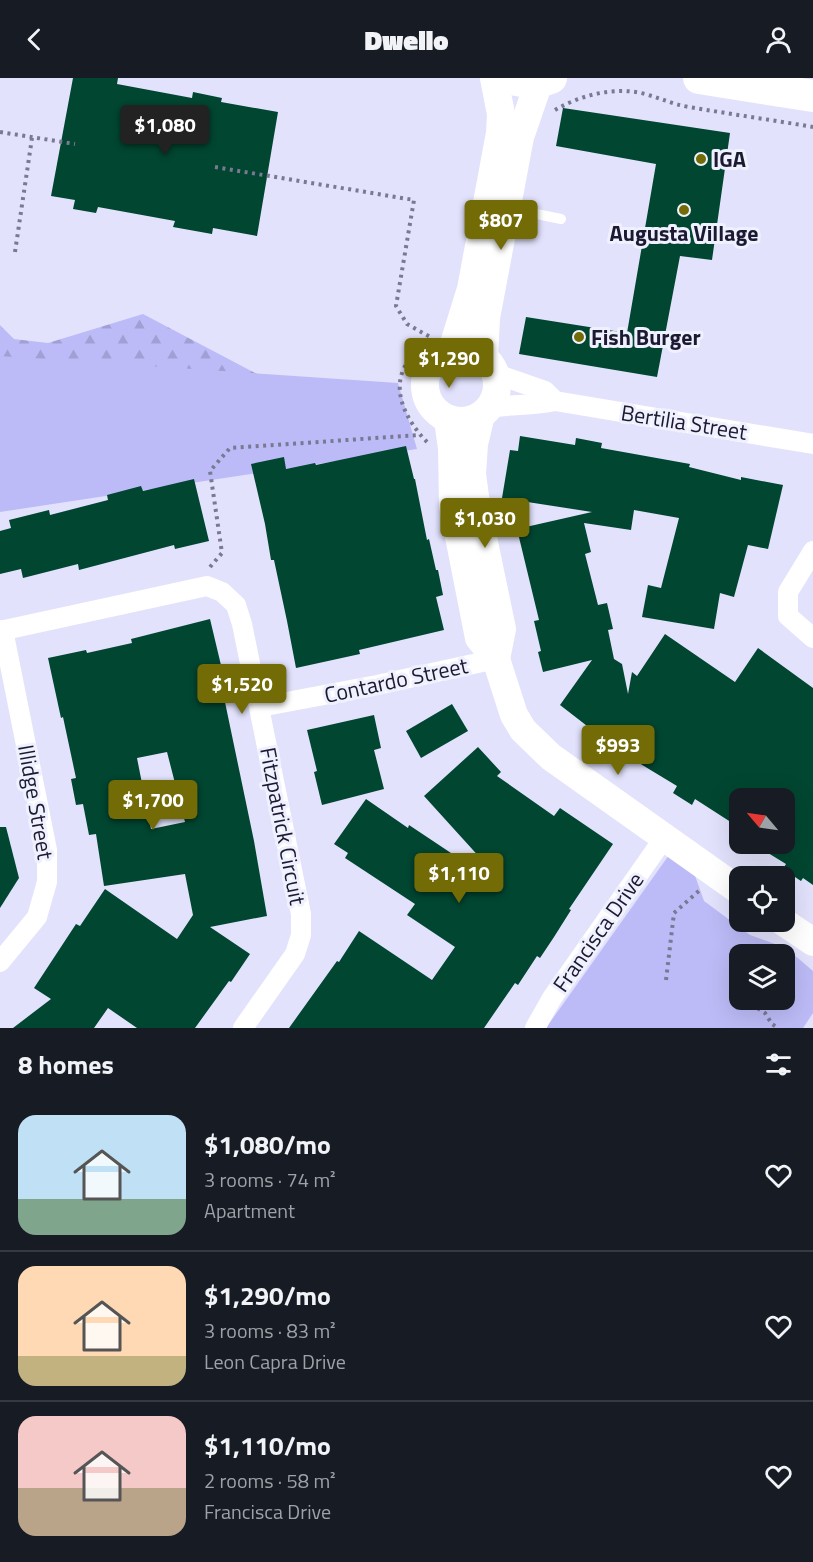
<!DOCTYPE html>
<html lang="en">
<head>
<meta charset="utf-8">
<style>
	body { margin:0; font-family:"Titillium Web",sans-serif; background:#20242c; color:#f1f3f6; height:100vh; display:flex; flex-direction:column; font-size:22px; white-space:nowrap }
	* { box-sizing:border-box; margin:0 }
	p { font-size:20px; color:#9ea1a6 }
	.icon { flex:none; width:33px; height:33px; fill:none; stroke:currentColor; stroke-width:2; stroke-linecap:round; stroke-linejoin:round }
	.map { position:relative; height:950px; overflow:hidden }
	.drawer { display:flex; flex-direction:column; background:#171b24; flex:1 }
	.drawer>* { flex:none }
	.needle { width:39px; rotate:299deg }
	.tools { position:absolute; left:729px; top:710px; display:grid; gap:12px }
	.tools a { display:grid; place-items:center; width:66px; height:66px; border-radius:12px; background:#171b24; box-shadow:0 6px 24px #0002; font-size:30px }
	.price { position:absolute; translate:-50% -51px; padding:0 14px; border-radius:6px; background:#726b06; color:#fff; font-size:20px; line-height:39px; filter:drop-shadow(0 2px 3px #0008) }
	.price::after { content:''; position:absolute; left:50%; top:36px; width:18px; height:14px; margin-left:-9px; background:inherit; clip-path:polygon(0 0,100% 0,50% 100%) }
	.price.current { background:#222; color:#fff }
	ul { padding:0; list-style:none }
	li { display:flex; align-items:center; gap:18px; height:150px; padding:0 18px }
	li+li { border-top:2px solid #363941 }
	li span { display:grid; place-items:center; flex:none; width:168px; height:120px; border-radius:18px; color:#555 }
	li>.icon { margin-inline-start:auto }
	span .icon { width:72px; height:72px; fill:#fffc; stroke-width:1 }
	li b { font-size:26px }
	h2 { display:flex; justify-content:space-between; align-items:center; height:72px; padding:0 18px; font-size:26px }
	header { display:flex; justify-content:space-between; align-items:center; height:78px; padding:0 18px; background:#171b24; font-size:27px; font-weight:800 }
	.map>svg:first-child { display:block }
	.forest { fill:url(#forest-firs) }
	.park { fill:#bcbbf7; fill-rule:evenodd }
	.building { fill:#004630; fill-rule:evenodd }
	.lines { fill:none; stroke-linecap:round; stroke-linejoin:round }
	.path { stroke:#7a7993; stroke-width:4; stroke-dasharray:3 4.5; stroke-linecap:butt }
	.lane { stroke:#fff; stroke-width:10 }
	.street { stroke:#fff; stroke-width:20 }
	.secondary { stroke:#fff; stroke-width:28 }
	.primary { stroke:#fff; stroke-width:32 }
	.poi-dot { fill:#726b06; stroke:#f0f1fe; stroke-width:2 }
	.labels { text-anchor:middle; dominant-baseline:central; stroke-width:6; stroke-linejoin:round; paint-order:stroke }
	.poi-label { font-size:22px; font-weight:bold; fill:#1b1a32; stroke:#f0f1fe; text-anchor:start }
	.street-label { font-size:22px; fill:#1b1a32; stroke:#f0f1fe }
</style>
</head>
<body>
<header><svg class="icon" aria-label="back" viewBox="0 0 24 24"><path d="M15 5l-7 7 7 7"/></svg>Dwello<svg class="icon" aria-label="person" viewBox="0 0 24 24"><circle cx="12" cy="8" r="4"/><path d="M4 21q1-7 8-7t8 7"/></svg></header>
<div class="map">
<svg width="813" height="950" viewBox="0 0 813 950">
	<defs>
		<pattern id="forest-firs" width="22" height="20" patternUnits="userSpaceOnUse" patternTransform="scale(1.5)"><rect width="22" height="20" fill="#bcbbf7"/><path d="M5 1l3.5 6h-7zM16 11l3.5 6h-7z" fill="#a1a0d4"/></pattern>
	</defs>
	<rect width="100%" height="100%" fill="#e2e2fd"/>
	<polygon class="forest" points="143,236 259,297 0,354 0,247 14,261 48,265"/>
	<g class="park">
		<polygon points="0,278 398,305 417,371 0,434"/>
		<path d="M669 777 693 792 704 823 750 857 786 870 813 893V935L803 950H546ZM740 876H784V921H740Z"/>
	</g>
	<g class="building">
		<polygon points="73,0 118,0 117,6 192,20 193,14 222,20 221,24 278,34 257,158 213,150 212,156 173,149 175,143 98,129 96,135 73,131 75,122 51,118"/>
		<polygon points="563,30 730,55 712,182 680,178 657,299 519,276 526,239 627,255 656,86 556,68"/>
		<polygon points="520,358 575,367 576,360 602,365 601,370 690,386 689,389 741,402 741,399 783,407 768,471 748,467 734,519 720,515 714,551 642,539 648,507 661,510 679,440 634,432 631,452 584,445 591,474 585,476 598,527 607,525 613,551 608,552 614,581 622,586 628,616 632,594 637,598 665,556 735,604 758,570 813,610 813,807 803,800 801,803 783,791 786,786 752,765 784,765 784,720 740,720 740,750 695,721 692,727 673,715 677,708 634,682 636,680 600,658 560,627 592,582 543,594 538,574 541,573 534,543 539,542 517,451 592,434 502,420 510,372 518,373"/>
		<polygon points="406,368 414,401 415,401 427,462 429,461 436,492 438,492 443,517 436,519 444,552 359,572 360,576 296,590 287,543 274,482 271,482 265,446 251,386 284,379 286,391 315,385 316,387"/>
		<polygon points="194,401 209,463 175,471 174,467 79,492 78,486 23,500 21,491 0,496 0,453 11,450 9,442 49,432 50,437 108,422 107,417 141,408 143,413"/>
		<path d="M210 541 225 604 221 605 254 763 267 838 210 849 250 876 231 904 229 903 195 950H137L108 930 94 950H13L51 921 34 910 76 846 80 848 105 811 177 861 193 837 185 796 104 808 96 756 89 757 83 726 76 727 71 701 76 700 63 639 61 640 48 580 86 572 87 575 132 565 131 561ZM167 674 185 744 151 751 137 680Z"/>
		<polygon points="452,626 468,653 421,680 406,653"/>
		<polygon points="374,637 381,670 374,672 384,711 322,727 314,694 317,693 307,652"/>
		<polygon points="478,669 501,694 497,698 554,738 560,730 613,766 569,831 571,832 554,859 540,880 537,878 518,907 515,905 484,950 289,950 337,883 339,884 359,853 432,902 455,869 407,837 415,826 345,780 348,775 334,766 366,721 408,750 409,747 499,807 502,804 424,718"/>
		<polygon points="0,749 6,749 19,800 0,830"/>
	</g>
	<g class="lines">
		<g class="path">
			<path d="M555 32C581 17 615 8 645 16 660 20 672 26 689 29 730 36 772 42 813 49"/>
			<polyline points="0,54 75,66"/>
			<polyline points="215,89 414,122 396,228 407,246 432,260"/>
			<polyline points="15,174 32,60"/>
			<path d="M427 364C404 340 386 305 414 276 418 272 424 268 428 264"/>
			<polyline points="210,489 222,475 210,393 230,370 420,357"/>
			<polyline points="777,876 782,869"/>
			<polyline points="666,902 674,835 700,812"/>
			<polyline points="756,921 751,926 765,935 772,946 778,950"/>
		</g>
		<polyline class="lane" points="507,130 561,141"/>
		<g class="street">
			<polyline points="496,296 545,313 555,323"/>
			<path d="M489 330C511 326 533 328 555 323L813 366"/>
			<polyline points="813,473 788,514 788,538 813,560"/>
			<polyline points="0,553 207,508 222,514 236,527 242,546 301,836 301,857 295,876 243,950"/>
			<polyline points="260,629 377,607 496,581"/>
			<polyline points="0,884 37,839 47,804 47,772 3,552"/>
			<polyline points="535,950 552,920 664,760"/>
		</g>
		<g class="secondary">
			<circle cx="461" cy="307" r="36"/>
			<polyline points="452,272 471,211 500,55 501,36 494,0"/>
			<polyline points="484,280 486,240 520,59 539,4"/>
			<polyline points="481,337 474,366 472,396 476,426 502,551 496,581"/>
			<polyline points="448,342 452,370 453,428 479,560 496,581 514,637 523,652 551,679 740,813"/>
			<polyline points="782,843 813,864"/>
		</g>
		<g class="primary">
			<path d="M508 0C523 4 536 6 551 0"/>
			<polyline points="699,0 813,18"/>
		</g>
	</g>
	<g class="poi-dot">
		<circle cx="701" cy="81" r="6"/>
		<circle cx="684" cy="132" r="6"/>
		<circle cx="579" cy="259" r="6"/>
	</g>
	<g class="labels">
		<g class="poi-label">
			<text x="713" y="81">IGA</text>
			<text x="684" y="155" text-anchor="middle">Augusta Village</text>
			<text x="591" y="259">Fish Burger</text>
		</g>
		<g class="street-label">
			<text transform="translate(684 344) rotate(9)">Bertilia Street</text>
			<text transform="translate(396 602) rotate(-12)">Contardo Street</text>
			<text transform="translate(36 724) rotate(80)">Illidge Street</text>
			<text transform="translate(283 748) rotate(79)">Fitzpatrick Circuit</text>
			<text transform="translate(598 854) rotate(-55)">Francisca Drive</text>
		</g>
	</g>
</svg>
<div class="tools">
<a><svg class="needle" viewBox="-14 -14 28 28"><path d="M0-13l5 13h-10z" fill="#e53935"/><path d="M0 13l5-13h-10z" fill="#9ea1a6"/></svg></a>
<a><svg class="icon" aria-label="locate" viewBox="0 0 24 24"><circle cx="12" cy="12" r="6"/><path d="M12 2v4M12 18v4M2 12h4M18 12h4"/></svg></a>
<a><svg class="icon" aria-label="layers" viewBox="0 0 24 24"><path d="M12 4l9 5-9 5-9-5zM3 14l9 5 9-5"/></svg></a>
</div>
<b class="price current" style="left:165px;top:78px">$1,080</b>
<b class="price" style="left:501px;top:173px">$807</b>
<b class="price" style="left:449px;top:311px">$1,290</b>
<b class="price" style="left:485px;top:471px">$1,030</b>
<b class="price" style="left:242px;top:637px">$1,520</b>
<b class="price" style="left:618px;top:698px">$993</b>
<b class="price" style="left:153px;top:753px">$1,700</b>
<b class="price" style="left:459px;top:826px">$1,110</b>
</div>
<section class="drawer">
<h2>8 homes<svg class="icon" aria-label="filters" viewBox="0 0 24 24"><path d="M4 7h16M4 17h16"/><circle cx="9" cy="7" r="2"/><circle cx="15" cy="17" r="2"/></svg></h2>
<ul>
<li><span style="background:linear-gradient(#bfe0f5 70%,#7fa58c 0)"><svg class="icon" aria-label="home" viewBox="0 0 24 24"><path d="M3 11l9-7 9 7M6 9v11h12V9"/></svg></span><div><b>$1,080/mo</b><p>3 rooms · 74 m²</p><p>Apartment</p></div><svg class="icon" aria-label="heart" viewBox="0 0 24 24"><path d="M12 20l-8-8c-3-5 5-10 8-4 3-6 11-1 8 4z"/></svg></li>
<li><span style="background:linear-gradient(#ffd9b3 75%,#c2b280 0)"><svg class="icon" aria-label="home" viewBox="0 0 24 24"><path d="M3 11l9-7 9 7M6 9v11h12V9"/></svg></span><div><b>$1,290/mo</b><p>3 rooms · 83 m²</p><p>Leon Capra Drive</p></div><svg class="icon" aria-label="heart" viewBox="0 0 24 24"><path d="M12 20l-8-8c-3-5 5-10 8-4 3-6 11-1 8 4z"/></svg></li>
<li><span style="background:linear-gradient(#f6c9c9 60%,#b9a48a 0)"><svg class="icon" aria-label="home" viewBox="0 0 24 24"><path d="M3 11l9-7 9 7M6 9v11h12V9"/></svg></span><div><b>$1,110/mo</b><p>2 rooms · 58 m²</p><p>Francisca Drive</p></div><svg class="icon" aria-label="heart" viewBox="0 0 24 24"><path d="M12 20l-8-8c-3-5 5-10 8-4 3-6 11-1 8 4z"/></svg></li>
</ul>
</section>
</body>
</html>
